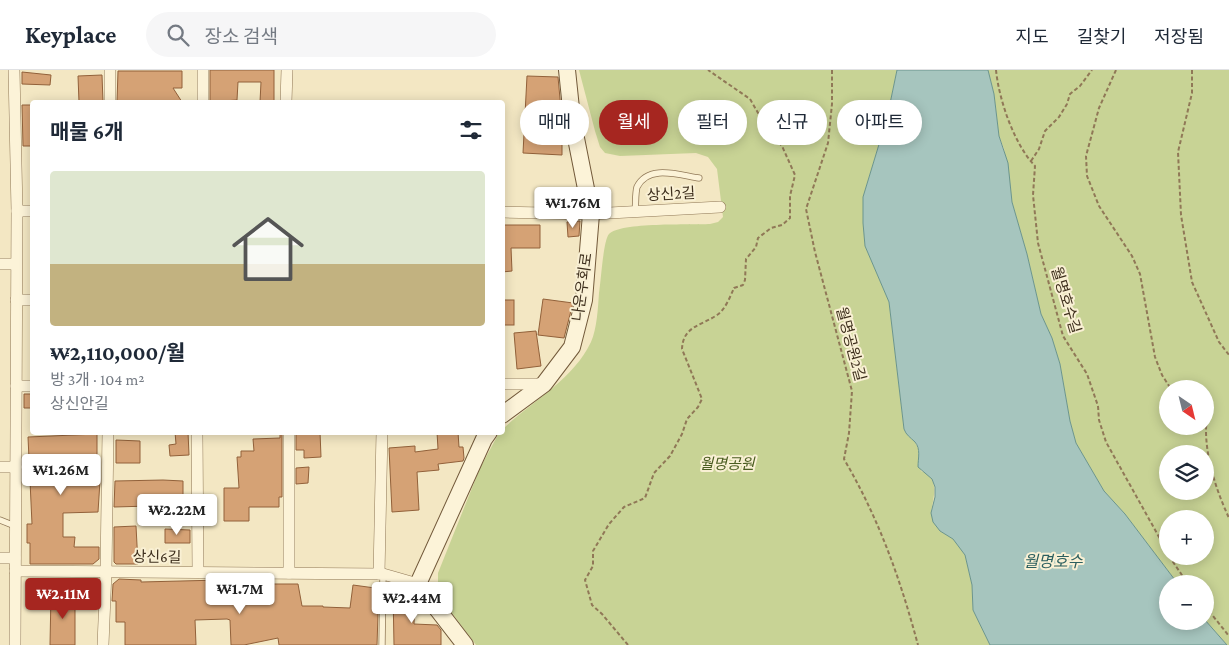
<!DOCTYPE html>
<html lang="ko">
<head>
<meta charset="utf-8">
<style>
	body { margin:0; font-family:"Crimson Pro","Noto Sans KR",serif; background:#f6f6f7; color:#1f2937; height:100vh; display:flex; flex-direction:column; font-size:19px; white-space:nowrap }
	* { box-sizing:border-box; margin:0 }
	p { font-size:16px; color:#747a83 }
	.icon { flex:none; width:28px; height:28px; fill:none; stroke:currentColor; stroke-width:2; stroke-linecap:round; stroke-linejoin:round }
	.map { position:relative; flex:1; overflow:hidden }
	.panel { position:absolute; left:30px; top:30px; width:475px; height:335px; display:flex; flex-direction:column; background:#fff; border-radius:5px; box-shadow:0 2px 12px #0003 }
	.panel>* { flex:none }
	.guide { position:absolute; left:520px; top:30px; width:475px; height:45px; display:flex; gap:10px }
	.needle { width:32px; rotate:145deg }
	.fabs { position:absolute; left:1159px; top:310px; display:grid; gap:10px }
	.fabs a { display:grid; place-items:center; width:55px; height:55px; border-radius:50%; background:#fff; box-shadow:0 2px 12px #0003; font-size:25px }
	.price { position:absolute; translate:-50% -42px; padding:0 11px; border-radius:5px; background:#fff; color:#222; font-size:16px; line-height:32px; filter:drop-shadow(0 1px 2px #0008) }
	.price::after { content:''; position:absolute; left:50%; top:30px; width:15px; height:11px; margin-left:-8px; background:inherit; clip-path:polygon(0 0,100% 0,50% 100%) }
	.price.on { background:#a62620; color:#fff }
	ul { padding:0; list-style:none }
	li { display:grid; align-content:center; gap:10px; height:265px; padding:0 20px }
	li+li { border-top:1px solid #e0e1e3 }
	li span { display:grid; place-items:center; height:155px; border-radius:5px; color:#555 }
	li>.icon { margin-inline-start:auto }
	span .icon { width:90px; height:90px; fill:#fffc; stroke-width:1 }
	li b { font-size:21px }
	h2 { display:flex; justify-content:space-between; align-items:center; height:60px; padding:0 20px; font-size:21px }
	.pill { padding:0 18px; border-radius:22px; background:#fff; box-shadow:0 2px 12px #0003; font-size:18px; line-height:45px }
	.pill.on { background:#a62620; color:#fff }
	header { display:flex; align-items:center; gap:30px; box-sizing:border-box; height:70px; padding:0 25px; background:#fff; border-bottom:1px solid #e0e1e3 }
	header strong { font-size:24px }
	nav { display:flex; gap:28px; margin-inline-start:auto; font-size:18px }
	.search { width:350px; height:45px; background:#f6f6f7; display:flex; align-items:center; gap:12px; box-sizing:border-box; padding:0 18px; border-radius:28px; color:#747a83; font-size:19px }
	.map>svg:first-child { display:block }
	.green { fill:#c8d395; fill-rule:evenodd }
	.water { fill:#a6c5be; stroke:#6b958d }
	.building { fill:#d5a275; stroke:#92613a }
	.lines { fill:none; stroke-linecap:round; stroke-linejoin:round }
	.lane-casing { stroke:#907857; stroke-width:7 }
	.street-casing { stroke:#907857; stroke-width:12 }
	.secondary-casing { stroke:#72593a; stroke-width:18 }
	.path { stroke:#907857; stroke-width:2; stroke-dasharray:4 2.5; stroke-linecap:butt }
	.lane { stroke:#fcf3d8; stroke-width:5.5 }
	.street { stroke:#fcf3d8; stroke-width:11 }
	.secondary { stroke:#fcf3d8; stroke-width:16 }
	.labels { text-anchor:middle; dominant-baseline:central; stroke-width:4; stroke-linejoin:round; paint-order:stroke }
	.street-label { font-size:15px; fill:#3e2f1d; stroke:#f9f0d4 }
	.park-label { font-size:15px; font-style:italic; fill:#4b5d21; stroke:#f9f0d4 }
	.water-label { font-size:16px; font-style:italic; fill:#2b5f5f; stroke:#f9f0d4 }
</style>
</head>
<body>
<header>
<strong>Keyplace</strong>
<div class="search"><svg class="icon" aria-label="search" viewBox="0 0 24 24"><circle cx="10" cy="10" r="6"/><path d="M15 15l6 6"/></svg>장소 검색</div>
<nav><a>지도</a><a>길찾기</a><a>저장됨</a></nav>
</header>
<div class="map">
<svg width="1229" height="575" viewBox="0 0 1229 575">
	<rect width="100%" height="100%" fill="#f3e7c3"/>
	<g class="green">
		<path d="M579 0H897L887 48 863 127V153L865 176 889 232 904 359C906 366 913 368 916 374 921 382 919 392 921 401 941 408 933 428 931 443L940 461 953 469 965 485 972 515 973 540 990 575H476L442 530 438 517V503L480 398 499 363 502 362 503 359C532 331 573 310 591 272 597 259 598 237 599 223 601 212 603 171 609 164 620 152 691 155 710 154L718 152 723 147 717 99 708 87 696 83 620 86 605 83 600 77 595 61Z"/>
		<path d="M988 0H1229V575H1227L1205 550V514H1178L1125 444 1104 421 1076 373 1070 351 1060 294 1052 268 1041 244 1027 184 1012 132 1004 79 999 66 994 24ZM1168 319H1205V356H1168ZM1168 384H1205V421H1168ZM1168 449H1205V486H1168Z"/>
	</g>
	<path class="water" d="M897 0H988L994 24 999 66 1008 93 1012 132 1027 184 1041 244 1052 268 1060 294 1070 351 1076 373 1104 421 1125 444 1178 514H1168V551H1205V550L1227 575H990L973 540 972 515 965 485 953 469 940 461 933 452 931 443 935 427V417L932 409 918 397C918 388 921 379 915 372 910 367 906 365 904 359L889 232 865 176 863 153V127L887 48Z"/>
	<g class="building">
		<polygon points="210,0 274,0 274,32 260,32 261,12 238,12 237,30 210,32"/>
		<polygon points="118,1 182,1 182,18 173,18 182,32 117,32"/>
		<polygon points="22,2 51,5 50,15 22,14"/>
		<polygon points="102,5 103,32 79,32 78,6"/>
		<polygon points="527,6 558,7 562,50 562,85 523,83"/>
		<polygon points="22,35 32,35 32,76 23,76"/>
		<polygon points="580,151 579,166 568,167 567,152"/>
		<polygon points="502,155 540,155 540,178 511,178 512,201 502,202"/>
		<polygon points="543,229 573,233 564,268 538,265"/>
		<rect x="502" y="230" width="12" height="25"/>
		<polygon points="536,261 541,296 517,299 514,263"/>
		<polygon points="32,324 32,338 24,338 24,324"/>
		<polygon points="175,362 188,362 189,385 170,386 169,375 176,374"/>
		<polygon points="280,362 282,362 282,427 279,427 279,437 249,437 249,451 224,451 224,418 239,418 237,387 241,387 241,381 254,381 253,369 280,368"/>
		<polygon points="296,362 320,362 321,387 304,388 304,380 296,380"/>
		<polygon points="437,362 458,362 459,377 463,377 464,388 463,391 438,394 439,400 417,402 419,440 392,442 389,378 415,376 415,382 438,379"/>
		<polygon points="97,364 97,394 100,411 98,442 63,443 63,467 75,467 74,477 99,477 99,489 93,494 30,494 30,473 27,473 27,454 32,454 28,367"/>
		<polygon points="116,370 140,371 140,393 116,393"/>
		<polygon points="309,397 308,413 296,414 296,398"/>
		<polygon points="163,410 183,411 183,431 150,433 150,436 114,437 115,411"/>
		<polygon points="136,456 138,494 116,494 114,492 114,457"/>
		<polygon points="165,459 190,460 190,473 165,473"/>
		<polygon points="119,509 141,510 141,512 221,510 221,528 272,527 271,514 298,514 302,536 323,536 323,537 350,538 353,515 375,518 378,544 377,575 279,575 278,568 244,575 231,575 230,550 227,549 195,550 196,575 125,575 125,552 116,552 116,531 112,531 113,514"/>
		<polygon points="393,522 411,522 415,527 414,554 437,555 441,560 441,575 394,575"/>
		<polygon points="51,524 75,524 75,575 50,575"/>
	</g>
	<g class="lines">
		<defs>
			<g id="lane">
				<path d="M635 141C636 135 635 124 637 117 648 94 679 105 699 108"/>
				<polyline points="0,450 15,456"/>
				<polyline points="382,575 383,504"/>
			</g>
			<g id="street">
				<polyline points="14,0 17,141 15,575"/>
				<polyline points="203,0 203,32"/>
				<polyline points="110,32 110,0"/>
				<polyline points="286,32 287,0"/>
				<polyline points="17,141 32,141"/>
				<polyline points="502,142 591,144 720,137"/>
				<polyline points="0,194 16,194"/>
				<polyline points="16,230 32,230"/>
				<polyline points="502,314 544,314"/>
				<polyline points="16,316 32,316"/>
				<polyline points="197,362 198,502"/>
				<polyline points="289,362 289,503"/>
				<polyline points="0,397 16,397"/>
				<polyline points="0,488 15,488"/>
				<polyline points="15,501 383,504 418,514"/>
				<polyline points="379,504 382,362"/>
				<polyline points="103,575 106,501 108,362"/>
			</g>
			<g id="secondary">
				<polyline points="502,345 544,314 572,277 584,230 591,144 572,48 567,0"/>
				<polyline points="465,575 418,514 484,369 489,362"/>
			</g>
		</defs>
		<use href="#lane" class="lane-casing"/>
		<use href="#street" class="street-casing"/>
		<use href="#secondary" class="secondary-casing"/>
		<g class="path">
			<path d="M832 0V34L828 73 806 139 815 182 852 321 849 363 844 389C879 449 900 508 918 575"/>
			<path d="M996 0C999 30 1014 74 1035 96L1033 125 1038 173 1063 266 1087 304 1098 336 1099 350 1106 372 1168 483"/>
			<polyline points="1116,0 1099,38 1086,86 1087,106 1099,136 1132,186 1140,204 1155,287 1162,305 1171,319"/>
			<polyline points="1192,0 1192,23 1178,82 1181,145 1192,212 1219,272 1229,285"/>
			<polyline points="1031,91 1039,79 1045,61 1059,47 1067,34 1070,24 1080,16 1092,0"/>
			<path d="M1205 332 1208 333C1211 347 1206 349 1206 360 1206 390 1217 422 1229 448"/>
			<polyline points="1169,486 1188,514"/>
			<polyline points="1205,536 1229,566"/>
			<path d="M628 575 602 544 592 535 585 510 593 496V481L609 454 624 437 645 428 654 403 670 386 682 364 687 349 698 337 702 329 682 279C683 256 701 256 717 245 725 240 730 227 734 218L743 215 745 210 746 189 756 177 758 168 771 158 782 155 790 148V126L795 105 782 76 765 55 750 29 708 0"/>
		</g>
		<use href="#lane" class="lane"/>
		<use href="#street" class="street"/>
		<use href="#secondary" class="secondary"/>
	</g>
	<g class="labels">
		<g class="street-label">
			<text transform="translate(671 124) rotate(-3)">상신2길</text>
			<text transform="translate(582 217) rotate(-82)">나운우회로</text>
			<text transform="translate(1066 230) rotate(73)">월명호수길</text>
			<text transform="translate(851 274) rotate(75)">월명공원2길</text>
			<text transform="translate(157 487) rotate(1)">상신6길</text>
		</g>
		<g class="park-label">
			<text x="727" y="394">월명공원</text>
		</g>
		<g class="water-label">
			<text x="1053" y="491">월명호수</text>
		</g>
	</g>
</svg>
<div class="fabs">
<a><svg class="needle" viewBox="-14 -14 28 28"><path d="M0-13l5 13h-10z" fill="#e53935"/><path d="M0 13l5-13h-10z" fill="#747a83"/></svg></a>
<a><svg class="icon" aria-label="layers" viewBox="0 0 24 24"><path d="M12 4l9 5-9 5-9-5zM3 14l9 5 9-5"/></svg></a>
<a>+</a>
<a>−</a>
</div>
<b class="price" style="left:573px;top:159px">₩1.76M</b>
<b class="price" style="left:61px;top:426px">₩1.26M</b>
<b class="price" style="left:177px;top:466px">₩2.22M</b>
<b class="price" style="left:240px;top:545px">₩1.7M</b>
<b class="price on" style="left:63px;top:550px">₩2.11M</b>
<b class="price" style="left:412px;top:554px">₩2.44M</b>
<div class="guide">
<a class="pill">매매</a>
<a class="pill on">월세</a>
<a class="pill">필터</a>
<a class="pill">신규</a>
<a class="pill">아파트</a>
</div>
<section class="panel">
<h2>매물 6개<svg class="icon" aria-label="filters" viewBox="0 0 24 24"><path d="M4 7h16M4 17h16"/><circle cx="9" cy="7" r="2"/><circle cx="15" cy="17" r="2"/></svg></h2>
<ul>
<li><span style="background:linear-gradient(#dfe7d0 60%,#c2b280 0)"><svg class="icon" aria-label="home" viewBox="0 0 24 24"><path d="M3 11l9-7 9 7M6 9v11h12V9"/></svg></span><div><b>₩2,110,000/월</b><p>방 3개 · 104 m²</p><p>상신안길</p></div></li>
</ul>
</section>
</div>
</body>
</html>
